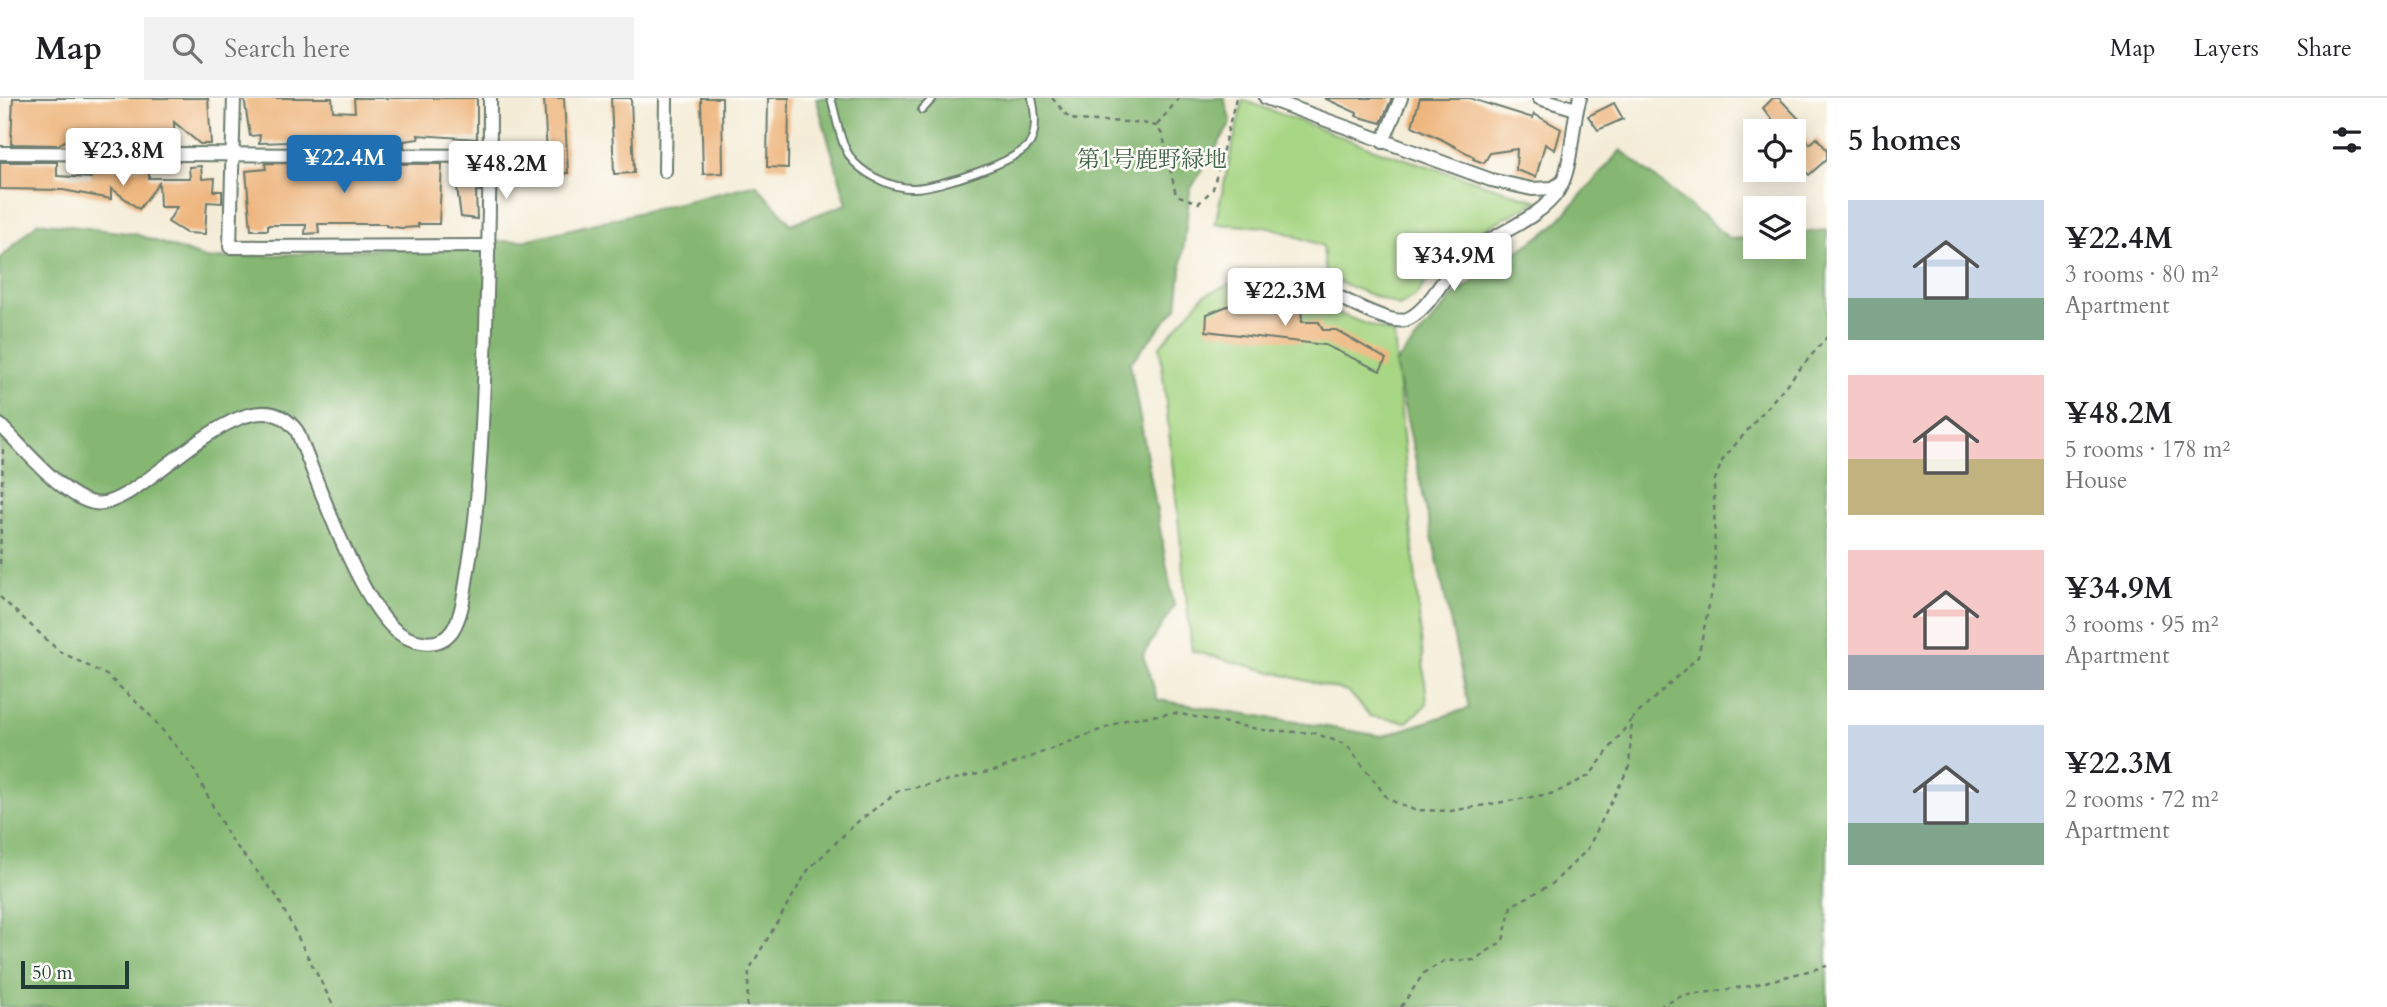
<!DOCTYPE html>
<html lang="en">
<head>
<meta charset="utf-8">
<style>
	body { margin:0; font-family:Cardo,"Noto Serif JP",serif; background:#f2f2f2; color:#202124; height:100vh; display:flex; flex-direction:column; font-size:26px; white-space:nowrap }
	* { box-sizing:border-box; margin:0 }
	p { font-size:23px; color:#757577 }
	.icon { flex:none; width:38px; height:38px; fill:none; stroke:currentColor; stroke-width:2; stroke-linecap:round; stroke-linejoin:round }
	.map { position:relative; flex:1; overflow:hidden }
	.sheet { display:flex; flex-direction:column; background:#fff; width:560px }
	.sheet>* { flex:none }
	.tools { position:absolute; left:1743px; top:21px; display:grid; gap:14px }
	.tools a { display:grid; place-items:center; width:63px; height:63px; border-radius:0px; background:#fff; box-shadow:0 4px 18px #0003; font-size:35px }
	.scale { position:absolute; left:21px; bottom:18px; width:108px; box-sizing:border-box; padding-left:7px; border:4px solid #1f3d34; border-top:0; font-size:19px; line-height:24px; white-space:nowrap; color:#1f3d34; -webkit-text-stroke:5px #fdfcf7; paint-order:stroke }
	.price { position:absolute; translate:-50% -60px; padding:0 16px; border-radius:7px; background:#fff; color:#222; font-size:23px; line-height:46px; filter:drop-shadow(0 2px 4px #0008) }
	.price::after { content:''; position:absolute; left:50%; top:42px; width:21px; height:16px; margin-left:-10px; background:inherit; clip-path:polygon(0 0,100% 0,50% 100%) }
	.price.current { background:#1f6fb2; color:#fff }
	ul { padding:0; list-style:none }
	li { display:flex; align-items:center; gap:21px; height:175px; padding:0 21px }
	li span { display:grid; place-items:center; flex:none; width:196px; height:140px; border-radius:0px; color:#555 }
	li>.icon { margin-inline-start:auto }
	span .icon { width:84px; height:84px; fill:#fffc; stroke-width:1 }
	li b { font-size:30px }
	h2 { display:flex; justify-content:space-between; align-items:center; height:84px; padding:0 21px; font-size:30px }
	header { display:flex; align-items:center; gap:42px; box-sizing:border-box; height:98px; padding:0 35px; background:#fff; border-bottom:2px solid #e0e0e0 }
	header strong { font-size:33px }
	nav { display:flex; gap:38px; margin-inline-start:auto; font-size:24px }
	.search { width:490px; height:63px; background:#f2f2f2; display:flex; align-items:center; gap:18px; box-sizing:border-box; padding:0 24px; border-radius:0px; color:#757577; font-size:26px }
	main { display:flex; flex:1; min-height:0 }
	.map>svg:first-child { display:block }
	.green { fill:#a7d684; stroke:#638a5c; stroke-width:2 }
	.forest { fill:#85b772; stroke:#527a53; stroke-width:2 }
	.building { fill:#eeb67e }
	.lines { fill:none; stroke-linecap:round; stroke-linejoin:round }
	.lane-casing { stroke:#6a7a6d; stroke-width:10 }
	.street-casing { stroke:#6a7a6d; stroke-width:16 }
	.path { stroke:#6a7a6d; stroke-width:2.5; stroke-dasharray:5 5; stroke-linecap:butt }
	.lane { stroke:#fff; stroke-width:6 }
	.street { stroke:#fff; stroke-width:12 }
	.labels { text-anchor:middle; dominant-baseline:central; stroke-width:5; stroke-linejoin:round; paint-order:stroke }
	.park-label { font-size:23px; fill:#416348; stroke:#fdfcf7 }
</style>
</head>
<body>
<header>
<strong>Map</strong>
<div class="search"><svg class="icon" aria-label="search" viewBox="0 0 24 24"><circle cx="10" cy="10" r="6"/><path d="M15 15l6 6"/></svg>Search here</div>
<nav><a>Map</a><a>Layers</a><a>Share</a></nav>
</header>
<main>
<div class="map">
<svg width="1827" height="909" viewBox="0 0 1827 909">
	<rect width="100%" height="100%" fill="#fdfcf7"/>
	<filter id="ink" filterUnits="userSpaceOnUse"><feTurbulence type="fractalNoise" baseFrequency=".0143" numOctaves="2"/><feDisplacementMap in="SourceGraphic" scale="14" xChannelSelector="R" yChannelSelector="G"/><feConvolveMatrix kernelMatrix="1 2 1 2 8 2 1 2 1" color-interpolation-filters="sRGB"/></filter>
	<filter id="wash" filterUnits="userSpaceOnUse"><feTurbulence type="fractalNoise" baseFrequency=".00686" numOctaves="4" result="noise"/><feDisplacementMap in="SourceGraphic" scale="28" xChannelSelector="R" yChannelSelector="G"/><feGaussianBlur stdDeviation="1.57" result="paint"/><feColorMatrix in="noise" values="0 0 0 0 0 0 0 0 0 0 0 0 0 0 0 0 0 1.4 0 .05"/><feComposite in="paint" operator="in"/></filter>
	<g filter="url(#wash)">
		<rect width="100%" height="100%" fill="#f4ecd7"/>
		<g class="green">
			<polygon points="1243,2 1377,52 1538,103 1452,147 1416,198 1399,208 1326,179 1323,148 1270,129 1215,126"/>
			<polygon points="1243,181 1394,236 1427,606 1407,624 1370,618 1349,594 1192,553 1160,248 1204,197"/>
		</g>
		<polygon class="forest" points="816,0 1224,0 1231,25 1190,92 1177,209 1130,265 1174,508 1143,557 1158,602 1383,638 1469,610 1395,266 1454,197 1553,129 1621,52 1730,141 1755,139 1755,149 1794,149 1794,135 1827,132 1827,909 0,909 0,161 38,124 135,136 208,161 526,142 756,86 791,126 847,106"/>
		<g id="blocks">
			<g class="building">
				<polygon points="13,0 208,0 211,46 200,46 174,24 175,46 65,43 58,47 11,46"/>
				<polygon points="244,0 332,0 333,13 355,14 354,0 477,0 477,41 418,37 419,41 404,43 404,49 352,48 352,42 259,45 260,37 250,38"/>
				<polygon points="544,0 564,0 568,75 548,76"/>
				<polygon points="611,0 631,0 634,75 614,76"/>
				<polygon points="701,0 722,0 723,75 703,76"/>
				<polygon points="768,0 789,0 788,70 767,69"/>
				<polygon points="1324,0 1392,0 1381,25 1356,18 1357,15"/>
				<polygon points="1420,0 1469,0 1533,20 1534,16 1561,31 1555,52 1545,46 1536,79 1516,72 1517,51 1490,55 1484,65 1473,61 1474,59 1441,41 1412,28"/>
				<polygon points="1773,0 1779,0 1801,23 1795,27 1810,46 1817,40 1827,52 1827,61 1809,77 1794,62 1794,33 1781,33 1763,10"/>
				<polygon points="1614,5 1623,21 1598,32 1588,18"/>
				<polygon points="0,64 57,64 57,78 91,80 90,67 111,68 111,71 149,70 149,80 190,80 189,69 201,68 202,81 215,80 214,93 222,93 222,105 207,104 205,136 186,135 168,124 177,109 160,109 159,85 139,111 111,90 111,101 63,92 0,91"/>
				<polygon points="265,65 442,66 439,126 418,126 418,129 402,130 386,128 386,126 318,126 319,135 305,136 306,127 268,127 268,132 251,132 246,73 266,71"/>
				<polygon points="454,67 474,67 474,79 481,80 481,93 476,93 477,121 461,119"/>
				<polygon points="1256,203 1301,208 1302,224 1319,224 1323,232 1336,232 1386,261 1380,273 1325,247 1206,233 1207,216 1235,205"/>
			</g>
		</g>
	</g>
	<g filter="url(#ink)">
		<use href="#blocks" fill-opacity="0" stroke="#6a7a6d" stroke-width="2"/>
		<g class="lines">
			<defs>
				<g id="lane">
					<path d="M831 0C837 20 840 50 855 65 869 79 895 91 914 90 936 90 1023 63 1031 43 1037 30 1035 13 1032 0"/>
					<polyline points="922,12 933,0"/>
				</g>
				<g id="street">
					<polyline points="234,0 230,149 489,148"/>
					<polyline points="1266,0 1491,82 1532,91 1553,90 1562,84"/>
					<polyline points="1539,0 1576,11"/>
					<polyline points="1383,44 1401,0"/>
					<polyline points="0,55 490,58"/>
					<polyline points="665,73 666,0"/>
					<path d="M1321 190C1338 198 1388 227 1405 222 1428 214 1442 180 1459 164 1485 138 1538 124 1558 93 1573 71 1571 26 1580 0"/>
					<path d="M0 327C23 349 63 399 94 405 140 415 246 264 297 333 318 384 357 498 395 532 411 545 438 552 452 533 464 515 465 486 469 466 480 398 482 329 485 260 488 173 490 87 490 0"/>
				</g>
			</defs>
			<use href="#lane" class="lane-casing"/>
			<use href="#street" class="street-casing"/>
			<g class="path">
				<path d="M1052 0 1070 21C1099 25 1128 21 1157 28L1163 38 1176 97 1199 105 1213 91 1236 0"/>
				<polyline points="1157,27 1179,0"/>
				<polyline points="0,466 3,350"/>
				<polyline points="0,499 59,553 108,578 147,614 191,666 229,739 276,797 334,909"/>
				<polyline points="747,909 749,872 808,772 855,726 898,693 997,672 1128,621 1175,615 1263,632 1314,635 1347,647 1388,701 1414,712 1451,713 1555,695 1590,677 1632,621"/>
				<polyline points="1401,909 1424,875 1444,863 1474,862 1503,843 1511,808 1552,786 1587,752 1629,669 1632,621 1698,559 1715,479 1714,384 1723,361 1827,239"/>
				<polyline points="1659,909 1682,898 1750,888 1827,868"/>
			</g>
			<use href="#lane" class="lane"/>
			<use href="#street" class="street"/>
		</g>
	</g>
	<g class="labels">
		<g class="park-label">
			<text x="1152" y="61">第1号鹿野緑地</text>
		</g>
	</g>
</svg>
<div class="tools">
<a><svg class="icon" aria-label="locate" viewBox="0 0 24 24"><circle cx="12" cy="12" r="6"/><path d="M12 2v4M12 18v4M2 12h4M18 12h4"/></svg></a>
<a><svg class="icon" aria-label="layers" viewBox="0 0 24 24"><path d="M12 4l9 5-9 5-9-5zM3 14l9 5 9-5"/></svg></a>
</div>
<div class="scale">50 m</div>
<b class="price" style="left:123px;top:90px">¥23.8M</b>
<b class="price current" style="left:344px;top:97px">¥22.4M</b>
<b class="price" style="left:506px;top:103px">¥48.2M</b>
<b class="price" style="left:1454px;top:195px">¥34.9M</b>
<b class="price" style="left:1285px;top:230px">¥22.3M</b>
</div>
<section class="sheet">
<h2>5 homes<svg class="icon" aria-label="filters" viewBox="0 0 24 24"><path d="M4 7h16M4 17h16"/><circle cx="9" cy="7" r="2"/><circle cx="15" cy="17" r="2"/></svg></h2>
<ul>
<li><span style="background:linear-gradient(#c9d6e8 70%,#7fa58c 0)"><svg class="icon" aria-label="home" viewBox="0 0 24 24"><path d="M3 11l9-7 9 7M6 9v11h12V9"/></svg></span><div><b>¥22.4M</b><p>3 rooms · 80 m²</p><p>Apartment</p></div></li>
<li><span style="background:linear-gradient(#f6c9c9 60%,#c2b280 0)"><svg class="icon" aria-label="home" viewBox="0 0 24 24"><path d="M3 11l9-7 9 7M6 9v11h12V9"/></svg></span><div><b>¥48.2M</b><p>5 rooms · 178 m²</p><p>House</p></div></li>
<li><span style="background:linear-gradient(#f6c9c9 75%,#9aa5b1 0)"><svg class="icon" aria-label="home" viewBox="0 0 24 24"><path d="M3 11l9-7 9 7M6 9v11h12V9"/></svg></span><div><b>¥34.9M</b><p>3 rooms · 95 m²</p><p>Apartment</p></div></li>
<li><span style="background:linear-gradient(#c9d6e8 70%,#7fa58c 0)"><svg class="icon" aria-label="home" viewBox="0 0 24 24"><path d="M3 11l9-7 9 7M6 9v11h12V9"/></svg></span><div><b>¥22.3M</b><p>2 rooms · 72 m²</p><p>Apartment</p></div></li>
</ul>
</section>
</main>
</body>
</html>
